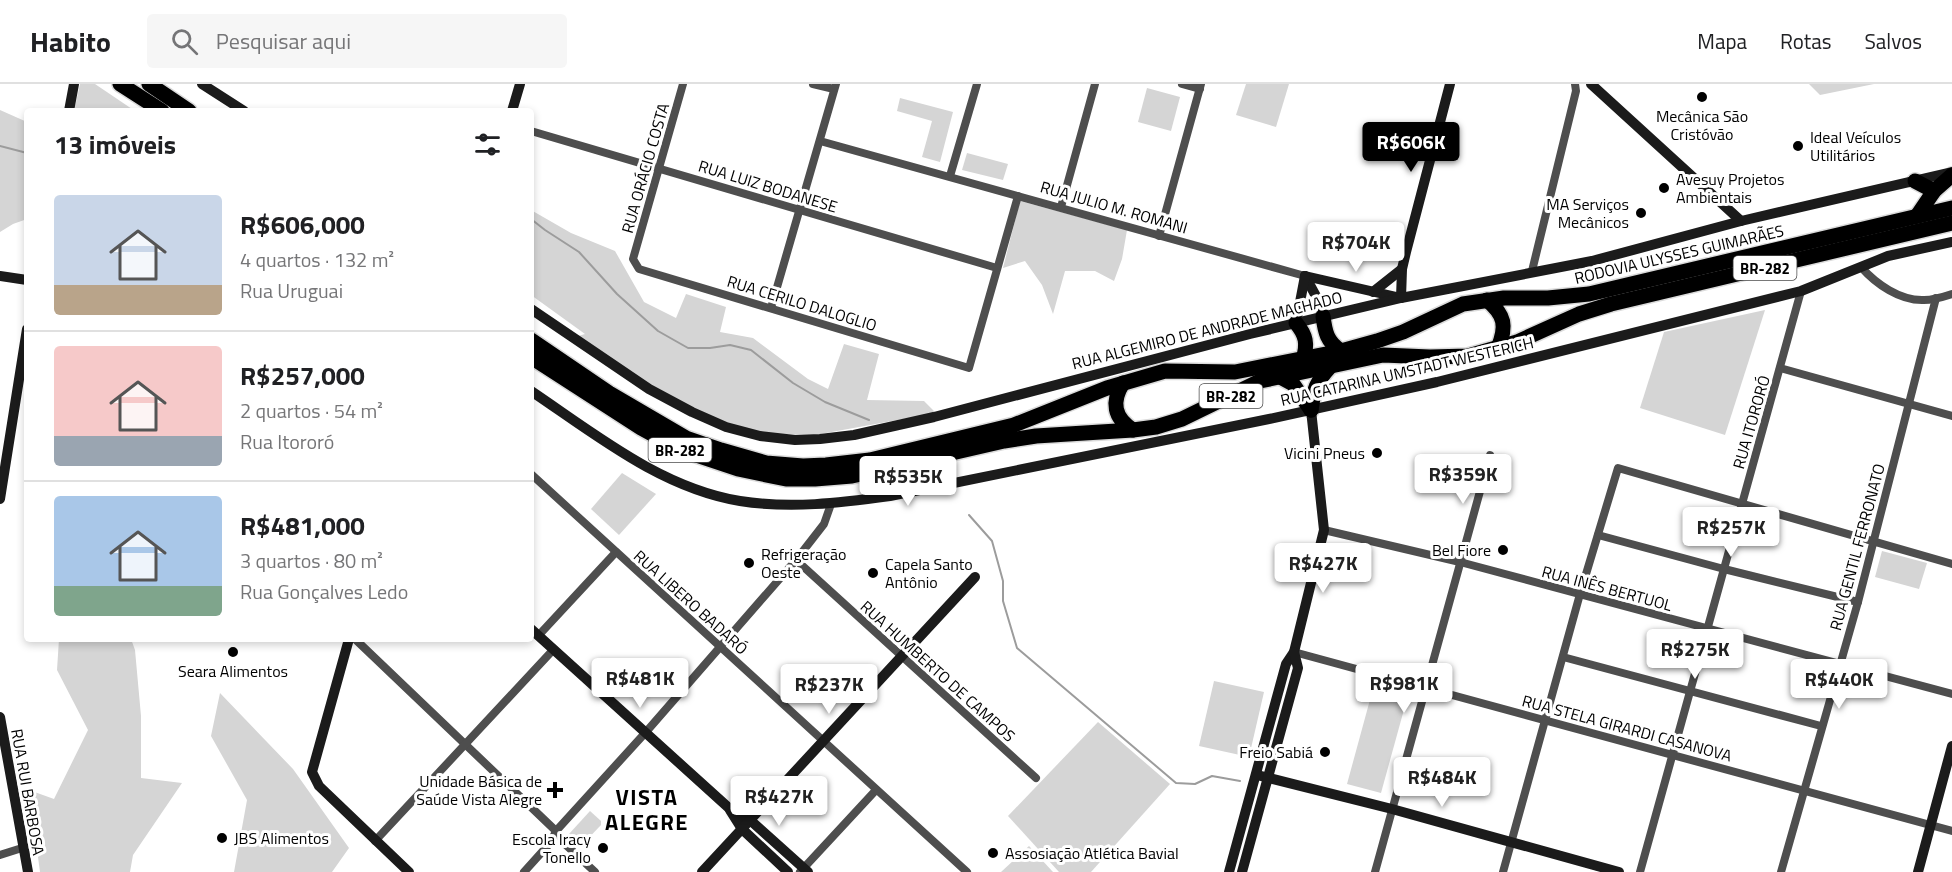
<!DOCTYPE html>
<html lang="pt">
<head>
<meta charset="utf-8">
<style>
	body { margin:0; font-family:"Titillium Web",sans-serif; background:#f6f6f6; color:#202124; height:100vh; display:flex; flex-direction:column; font-size:22px; white-space:nowrap }
	* { box-sizing:border-box; margin:0 }
	p { font-size:20px; color:#757577 }
	.icon { flex:none; width:33px; height:33px; fill:none; stroke:currentColor; stroke-width:2; stroke-linecap:round; stroke-linejoin:round }
	.map { position:relative; flex:1; overflow:hidden }
	.drawer { position:absolute; left:24px; top:24px; width:510px; height:534px; display:flex; flex-direction:column; background:#fff; border-radius:6px; box-shadow:0 3px 9px #0003 }
	.drawer>* { flex:none }
	.price { position:absolute; translate:-50% -51px; padding:0 14px; border-radius:6px; background:#fff; color:#222; font-size:20px; line-height:39px; filter:drop-shadow(0 2px 3px #0008) }
	.price::after { content:''; position:absolute; left:50%; top:36px; width:18px; height:14px; margin-left:-9px; background:inherit; clip-path:polygon(0 0,100% 0,50% 100%) }
	.price.selected { background:#000; color:#fff }
	ul { padding:0; list-style:none }
	li { display:flex; align-items:center; gap:18px; height:150px; padding:0 30px }
	li+li { border-top:2px solid #e0e0e0 }
	li span { display:grid; place-items:center; flex:none; width:168px; height:120px; border-radius:6px; color:#555 }
	li>.icon { margin-inline-start:auto }
	span .icon { width:72px; height:72px; fill:#fffc; stroke-width:1 }
	li b { font-size:26px }
	h2 { display:flex; justify-content:space-between; align-items:center; height:72px; padding:0 30px; font-size:26px }
	header { display:flex; align-items:center; gap:36px; box-sizing:border-box; height:84px; padding:0 30px; background:#fff; border-bottom:2px solid #e0e0e0 }
	header strong { font-size:28px }
	nav { display:flex; gap:33px; margin-inline-start:auto; font-size:21px }
	.search { width:420px; height:54px; background:#f6f6f6; display:flex; align-items:center; gap:15px; box-sizing:border-box; padding:0 21px; border-radius:6px; color:#757577; font-size:22px }
	.map>svg:first-child { display:block }
	.green { fill:#d5d5d5 }
	.lines { fill:none; stroke-linecap:round; stroke-linejoin:round }
	.stream { stroke:#9c9c9c; stroke-width:2 }
	.highway-casing { stroke:#dbdbdb; stroke-width:18 }
	.street { stroke:#4e4e4e; stroke-width:8 }
	.secondary { stroke:#1b1b1b; stroke-width:10 }
	.highway { stroke:#000; stroke-width:15 }
	.poi-dot { fill:#000; stroke:#fff; stroke-width:2 }
	.labels { text-anchor:middle; dominant-baseline:central; stroke-width:6; stroke-linejoin:round; paint-order:stroke }
	.shield { fill:#fff; stroke:#4c4c4c; stroke-width:1.5 }
	.shield-label { font-size:15px; font-weight:bold; fill:#000 }
	.poi-label { font-size:16px; fill:#000; stroke:#fff; text-anchor:start }
	.street-label { font-size:16px; fill:#000; stroke:#fff }
	.district-label { font-size:22px; font-weight:bold; letter-spacing:1.5px; fill:#000; stroke:#fff }
</style>
</head>
<body>
<header>
<strong>Habito</strong>
<div class="search"><svg class="icon" aria-label="search" viewBox="0 0 24 24"><circle cx="10" cy="10" r="6"/><path d="M15 15l6 6"/></svg>Pesquisar aqui</div>
<nav><a>Mapa</a><a>Rotas</a><a>Salvos</a></nav>
</header>
<div class="map">
<svg width="1952" height="788" viewBox="0 0 1952 788">
	<rect width="100%" height="100%" fill="#fff"/>
	<g class="green">
		<polygon points="80,0 95,0 135,27 74,27"/>
		<polygon points="1246,0 1289,0 1276,43 1236,31"/>
		<polygon points="1809,0 1874,0 1820,11"/>
		<polygon points="1147,4 1180,13 1171,47 1138,38"/>
		<polygon points="900,14 953,28 940,78 922,73 932,37 897,27"/>
		<polygon points="0,26 27,38 27,135 13,140 0,148"/>
		<polygon points="967,69 1008,80 1003,96 962,86"/>
		<polygon points="1020,117 1127,146 1122,175 1114,197 1095,187 1065,187 1053,230 1042,201 1025,177 1003,184"/>
		<polygon points="531,126 571,149 615,167 644,218 676,234 686,210 726,223 720,248 753,254 808,295 828,305 844,260 879,270 867,316 924,317 936,329 815,351 760,350 692,327 575,253 585,250 531,211"/>
		<polygon points="1765,226 1725,351 1640,324 1664,248"/>
		<polygon points="622,389 656,410 619,451 591,425"/>
		<polygon points="1882,467 1927,479 1919,505 1875,493"/>
		<polygon points="59,555 131,555 135,566 141,632 141,694 182,699 133,771 130,788 40,788 29,706 54,715 88,646 57,586"/>
		<polygon points="1214,597 1264,608 1249,673 1199,662"/>
		<polygon points="1374,601 1408,611 1381,709 1347,700"/>
		<polygon points="220,609 293,685 349,764 332,788 234,788 247,716 211,652"/>
		<polygon points="1098,638 1170,700 1091,788 1059,788 1008,732"/>
		<polygon points="590,727 601,737 601,741 581,762 569,750"/>
		<polygon points="1029,762 1053,788 1001,788"/>
	</g>
	<g class="lines">
		<g class="stream">
			<polyline points="0,62 27,69"/>
			<polyline points="531,135 545,146 579,168 617,210 658,247 688,264 710,264 730,261 751,266 793,299 825,318 869,336"/>
			<polyline points="969,431 992,457 1003,497 1003,517 1017,564 1176,699 1195,700 1212,692 1240,697"/>
		</g>
		<defs>
			<g id="highway">
				<polyline points="120,0 162,27"/>
				<polyline points="149,0 189,27"/>
				<polyline points="1915,97 1934,107"/>
				<polyline points="1917,132 1934,107 1952,91"/>
				<path d="M1487 216C1505 231 1507 242 1498 264"/>
				<path d="M1323 232C1325 248 1327 258 1341 267"/>
				<path d="M1296 239C1306 251 1308 260 1303 275"/>
				<polyline points="531,256 609,309 686,354 721,366 766,379 803,382 826,381 870,376 1014,341 1107,304 1165,287 1235,288 1341,267 1377,257 1403,248 1463,220 1504,214 1548,214 1589,210 1952,124"/>
				<polyline points="531,273 641,344 681,366 738,385 786,395 815,395 852,392 1004,357 1036,352 1133,346 1156,343 1182,335 1260,297 1383,271 1430,273 1468,272 1517,258 1579,230 1611,220 1952,139"/>
				<polyline points="1280,293 1293,300 1311,326"/>
				<path d="M1123 299C1111 318 1114 334 1133 346"/>
				<path d="M1311 326C1314 305 1316 298 1330 283"/>
			</g>
		</defs>
		<use href="#highway" class="highway-casing"/>
		<g class="street">
			<polyline points="683,0 633,175 639,185 969,284 1018,112"/>
			<polyline points="813,0 834,5"/>
			<polyline points="1182,0 1200,5"/>
			<polyline points="531,47 997,184"/>
			<polyline points="820,57 1305,192"/>
			<polyline points="950,92 977,0"/>
			<polyline points="1061,123 1095,0"/>
			<polyline points="1159,152 1201,0"/>
			<path d="M1861 183C1876 200 1900 217 1924 216 1933 216 1943 213 1952 210"/>
			<polyline points="1532,187 1576,7 1575,0"/>
			<polyline points="771,224 836,0"/>
			<polyline points="1780,284 1952,332"/>
			<polyline points="531,390 967,788"/>
			<polyline points="1324,446 1460,478 1952,610"/>
			<polyline points="1598,451 1724,485 1858,518"/>
			<polyline points="796,476 1036,694"/>
			<polyline points="538,552 616,468"/>
			<polyline points="355,555 556,747 566,761 595,788"/>
			<polyline points="1294,568 1952,747"/>
			<polyline points="1563,573 1821,642"/>
			<polyline points="375,757 553,566"/>
			<polyline points="0,771 22,764"/>
			<polyline points="524,788 551,758 556,747 646,648 796,476 824,440 831,420"/>
			<polyline points="800,788 876,706"/>
			<polyline points="1375,788 1490,371"/>
			<polyline points="1503,788 1580,510 1618,384 1952,480"/>
			<polyline points="1640,788 1801,207"/>
			<polyline points="1781,788 1858,518 1936,214"/>
		</g>
		<g class="secondary">
			<polyline points="202,0 244,27"/>
			<polyline points="1591,0 1741,137"/>
			<polyline points="69,27 74,0"/>
			<polyline points="512,27 520,0"/>
			<polyline points="0,192 27,196"/>
			<polyline points="1305,192 1401,214 1402,185 1406,168 1450,0"/>
			<polyline points="1305,192 1317,214 1323,232"/>
			<polyline points="1373,208 1402,185"/>
			<polyline points="531,225 649,305 692,328 726,343 760,352 795,356 820,355 854,351 934,333 1250,250 1401,214 1592,177 1741,137 1952,88"/>
			<polyline points="1296,239 1305,192"/>
			<path d="M531 307C595 350 661 404 740 417 790 425 840 419 890 412L1269 335 1437 298 1801 207 1888 172 1952 158"/>
			<polyline points="0,415 27,245"/>
			<polyline points="531,545 730,725 750,736 808,788"/>
			<polyline points="349,555 312,688 319,702 409,788"/>
			<polyline points="0,633 28,788"/>
			<polyline points="1257,691 1392,725 1619,788"/>
			<polyline points="730,726 742,745 788,788"/>
			<polyline points="702,788 975,493"/>
			<polyline points="1229,788 1286,580 1294,568 1324,446 1311,326"/>
			<polyline points="1242,788 1298,584 1294,568"/>
			<polyline points="1918,788 1952,662"/>
		</g>
		<use href="#highway" class="highway"/>
	</g>
	<g class="poi-dot">
		<circle cx="1702" cy="13" r="6"/>
		<circle cx="1798" cy="62" r="6"/>
		<circle cx="1664" cy="104" r="6"/>
		<circle cx="1641" cy="129" r="6"/>
		<circle cx="1377" cy="369" r="6"/>
		<circle cx="1503" cy="466" r="6"/>
		<circle cx="749" cy="479" r="6"/>
		<circle cx="873" cy="489" r="6"/>
		<circle cx="233" cy="568" r="6"/>
		<circle cx="1325" cy="668" r="6"/>
		<path d="M552 697h6v6h6v6h-6v6h-6v-6h-6v-6h6z"/>
		<circle cx="222" cy="754" r="6"/>
		<circle cx="603" cy="764" r="6"/>
		<circle cx="993" cy="769" r="6"/>
	</g>
	<g class="labels">
		<g class="shield">
			<rect x="1733.5" y="172" width="63" height="24" rx="4.5"/>
			<rect x="1199.5" y="300" width="63" height="24" rx="4.5"/>
			<rect x="648.5" y="354" width="63" height="24" rx="4.5"/>
		</g>
		<g class="shield-label">
			<text x="1765" y="184">BR-282</text>
			<text x="1231" y="312">BR-282</text>
			<text x="680" y="366">BR-282</text>
		</g>
		<g class="poi-label">
			<text x="1702" y="32" text-anchor="middle">Mecânica São<tspan x="1702" dy="18">Cristóvão</tspan></text>
			<text x="1810" y="53">Ideal Veículos<tspan x="1810" dy="18">Utilitários</tspan></text>
			<text x="1676" y="95">Avesuy Projetos<tspan x="1676" dy="18">Ambientais</tspan></text>
			<text x="1629" y="120" text-anchor="end">MA Serviços<tspan x="1629" dy="18">Mecânicos</tspan></text>
			<text x="1365" y="369" text-anchor="end">Vicini Pneus</text>
			<text x="1491" y="466" text-anchor="end">Bel Fiore</text>
			<text x="761" y="470">Refrigeração<tspan x="761" dy="18">Oeste</tspan></text>
			<text x="885" y="480">Capela Santo<tspan x="885" dy="18">Antônio</tspan></text>
			<text x="233" y="587" text-anchor="middle">Seara Alimentos</text>
			<text x="1313" y="668" text-anchor="end">Freio Sabiá</text>
			<text x="542" y="697" text-anchor="end">Unidade Básica de<tspan x="542" dy="18">Saúde Vista Alegre</tspan></text>
			<text x="234" y="754">JBS Alimentos</text>
			<text x="591" y="755" text-anchor="end">Escola Iracy<tspan x="591" dy="18">Tonello</tspan></text>
			<text x="1005" y="769">Assosiação Atlética Bavial</text>
		</g>
		<g class="street-label">
			<text transform="translate(645 84) rotate(-74)">RUA ORÁCIO COSTA</text>
			<text transform="translate(768 102) rotate(17)">RUA LUIZ BODANESE</text>
			<text transform="translate(1114 123) rotate(16)">RUA JULIO M. ROMANI</text>
			<text transform="translate(1679 170) rotate(-13)">RODOVIA ULYSSES GUIMARÃES</text>
			<text transform="translate(802 219) rotate(17)">RUA CERILO DALOGLIO</text>
			<text transform="translate(1207 246) rotate(-14)">RUA ALGEMIRO DE ANDRADE MACHADO</text>
			<text transform="translate(1407 287) rotate(-13)">RUA CATARINA UMSTADT WESTERICH</text>
			<text transform="translate(1751 338) rotate(-74)">RUA ITORORÓ</text>
			<text transform="translate(1857 463) rotate(-75)">RUA GENTIL FERRONATO</text>
			<text transform="translate(1607 504) rotate(15)">RUA INÊS BERTUOL</text>
			<text transform="translate(691 518) rotate(42)">RUA LIBERO BADARÓ</text>
			<text transform="translate(938 587) rotate(42)">RUA HUMBERTO DE CAMPOS</text>
			<text transform="translate(1627 644) rotate(15)">RUA STELA GIRARDI CASANOVA</text>
			<text transform="translate(28 708) rotate(80)">RUA RUI BARBOSA</text>
		</g>
		<g class="district-label">
			<text x="647" y="713">VISTA<tspan x="647" dy="25">ALEGRE</tspan></text>
		</g>
	</g>
</svg>
<b class="price selected" style="left:1411px;top:89px">R$606K</b>
<b class="price" style="left:1356px;top:189px">R$704K</b>
<b class="price" style="left:1463px;top:421px">R$359K</b>
<b class="price" style="left:908px;top:423px">R$535K</b>
<b class="price" style="left:1731px;top:474px">R$257K</b>
<b class="price" style="left:1323px;top:510px">R$427K</b>
<b class="price" style="left:1695px;top:596px">R$275K</b>
<b class="price" style="left:640px;top:625px">R$481K</b>
<b class="price" style="left:1839px;top:626px">R$440K</b>
<b class="price" style="left:1404px;top:630px">R$981K</b>
<b class="price" style="left:829px;top:631px">R$237K</b>
<b class="price" style="left:1442px;top:724px">R$484K</b>
<b class="price" style="left:779px;top:743px">R$427K</b>
<section class="drawer">
<h2>13 imóveis<svg class="icon" aria-label="filters" viewBox="0 0 24 24"><path d="M4 7h16M4 17h16"/><circle cx="9" cy="7" r="2"/><circle cx="15" cy="17" r="2"/></svg></h2>
<ul>
<li><span style="background:linear-gradient(#c9d6e8 75%,#b9a48a 0)"><svg class="icon" aria-label="home" viewBox="0 0 24 24"><path d="M3 11l9-7 9 7M6 9v11h12V9"/></svg></span><div><b>R$606,000</b><p>4 quartos · 132 m²</p><p>Rua Uruguai</p></div></li>
<li><span style="background:linear-gradient(#f6c9c9 75%,#9aa5b1 0)"><svg class="icon" aria-label="home" viewBox="0 0 24 24"><path d="M3 11l9-7 9 7M6 9v11h12V9"/></svg></span><div><b>R$257,000</b><p>2 quartos · 54 m²</p><p>Rua Itororó</p></div></li>
<li><span style="background:linear-gradient(#a9c7e8 75%,#7fa58c 0)"><svg class="icon" aria-label="home" viewBox="0 0 24 24"><path d="M3 11l9-7 9 7M6 9v11h12V9"/></svg></span><div><b>R$481,000</b><p>3 quartos · 80 m²</p><p>Rua Gonçalves Ledo</p></div></li>
</ul>
</section>
</div>
</body>
</html>
